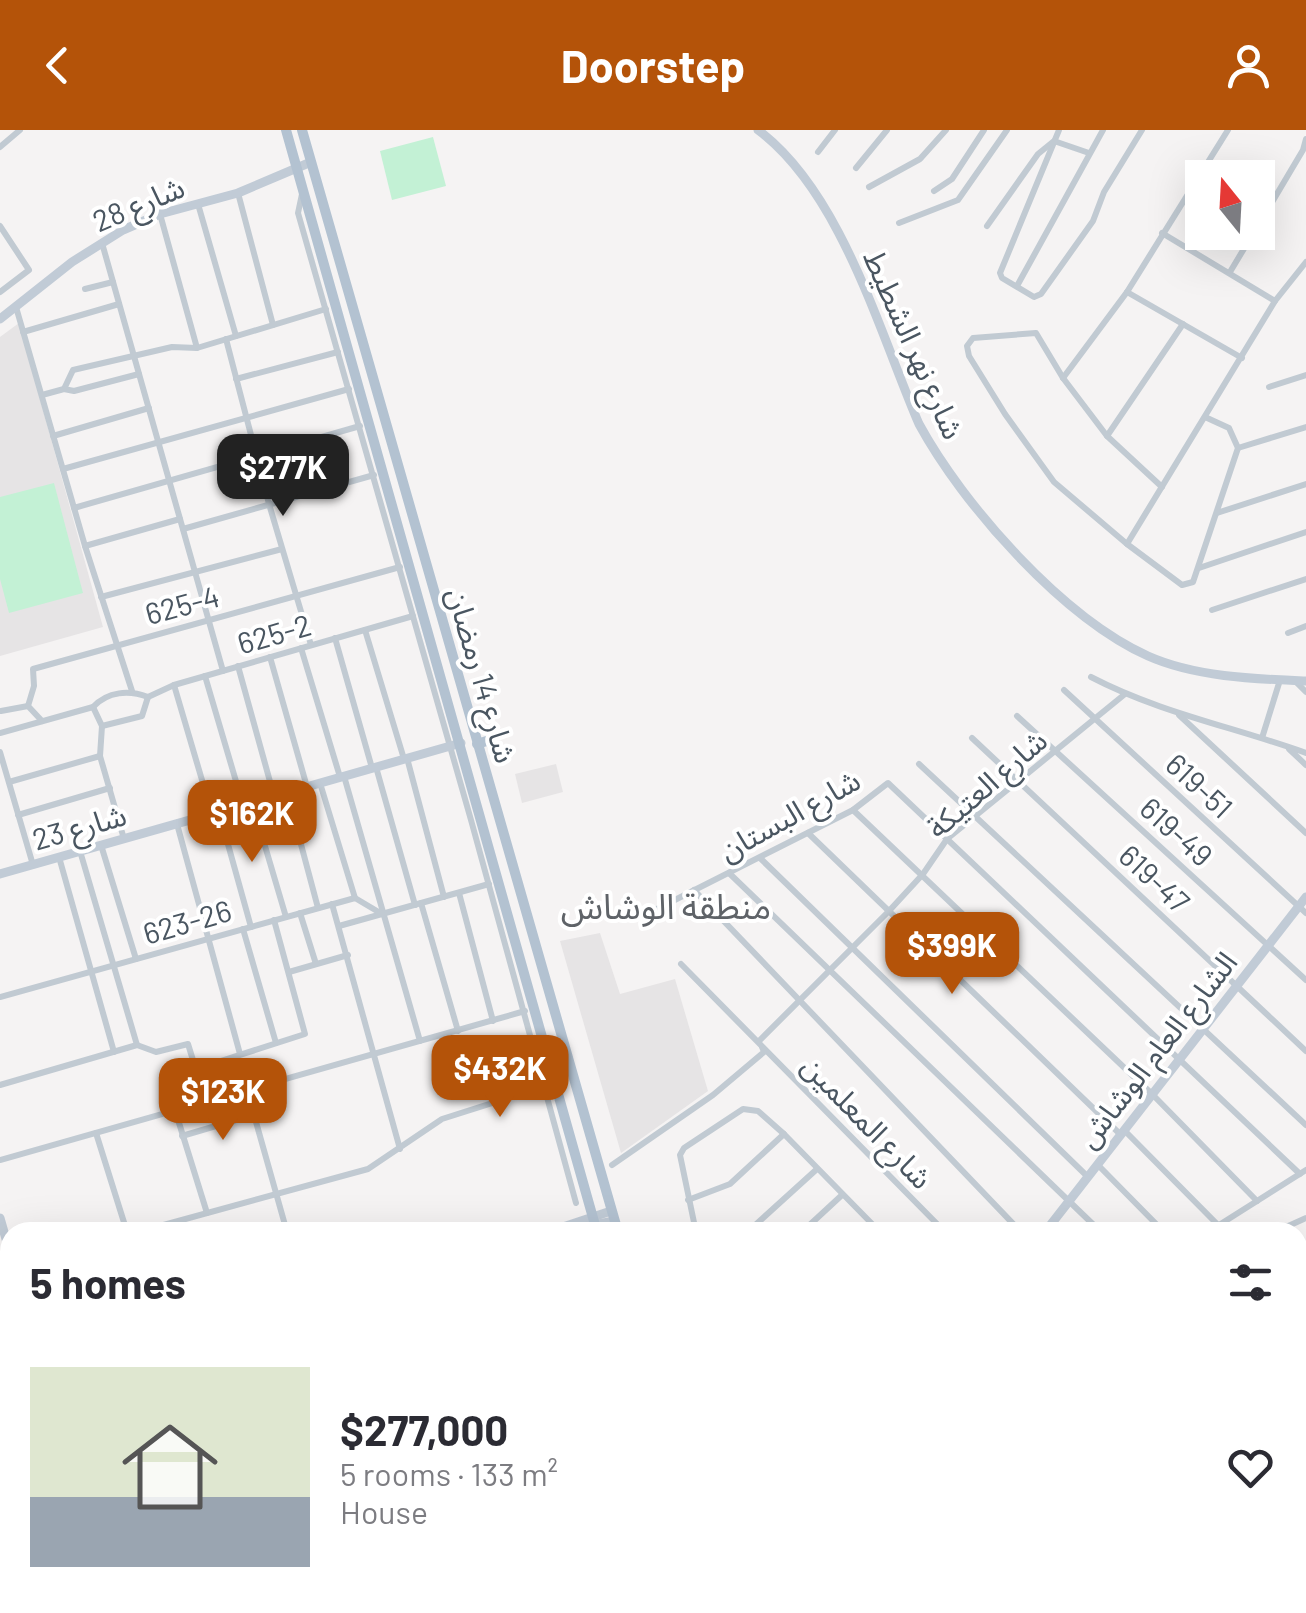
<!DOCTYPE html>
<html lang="en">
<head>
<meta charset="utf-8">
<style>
	body { margin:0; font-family:Barlow,"Noto Sans Arabic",sans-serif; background:#f2f2f3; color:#2b2b33; height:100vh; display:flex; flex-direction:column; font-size:38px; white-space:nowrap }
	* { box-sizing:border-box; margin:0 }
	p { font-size:32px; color:#7c7c81 }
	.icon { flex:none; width:55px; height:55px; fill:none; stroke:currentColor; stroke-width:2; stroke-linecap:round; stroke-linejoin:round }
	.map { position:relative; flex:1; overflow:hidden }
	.drawer { position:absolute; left:0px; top:1092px; width:1308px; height:392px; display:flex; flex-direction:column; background:#fff; border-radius:30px 30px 0 0; box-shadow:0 10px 40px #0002 }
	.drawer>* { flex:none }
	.needle { width:65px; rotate:342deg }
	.buttons { position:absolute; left:1185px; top:30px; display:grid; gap:20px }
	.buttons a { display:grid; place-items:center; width:90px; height:90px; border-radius:0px; background:#fff; box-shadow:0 10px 40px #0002; font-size:50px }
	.price { position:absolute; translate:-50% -85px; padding:0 22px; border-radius:20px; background:#b45309; color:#fff; font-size:32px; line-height:65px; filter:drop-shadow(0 2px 5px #0008) }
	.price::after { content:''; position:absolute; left:50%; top:60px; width:30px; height:22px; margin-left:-15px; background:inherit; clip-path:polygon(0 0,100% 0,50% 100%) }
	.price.active { background:#222; color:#fff }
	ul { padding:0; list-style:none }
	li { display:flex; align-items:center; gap:30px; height:250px; padding:0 30px }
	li+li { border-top:2px solid #e1e1e2 }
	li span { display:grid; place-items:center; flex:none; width:280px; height:200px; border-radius:0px; color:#555 }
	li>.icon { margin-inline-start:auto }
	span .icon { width:120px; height:120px; fill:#fffc; stroke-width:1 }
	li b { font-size:42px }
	h2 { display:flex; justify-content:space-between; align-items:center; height:120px; padding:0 30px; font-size:42px }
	header { display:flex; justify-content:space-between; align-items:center; height:130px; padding:0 30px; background:#b45309; color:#fff; font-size:45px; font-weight:700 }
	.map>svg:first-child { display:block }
	.education { fill:#e6e4e5 }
	.green { fill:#c3f1d5 }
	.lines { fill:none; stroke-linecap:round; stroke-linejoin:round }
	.street { stroke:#c1cad2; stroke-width:6 }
	.secondary { stroke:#c1cbd6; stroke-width:9 }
	.primary { stroke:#b3c2d1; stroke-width:10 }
	.labels { text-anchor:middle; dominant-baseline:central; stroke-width:8; stroke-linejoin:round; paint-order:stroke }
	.street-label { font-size:30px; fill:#4a5661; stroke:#fff }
	.quarter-label { font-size:35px; fill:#5f6368; stroke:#fff }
</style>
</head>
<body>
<header><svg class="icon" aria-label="back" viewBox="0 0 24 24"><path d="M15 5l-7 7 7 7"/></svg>Doorstep<svg class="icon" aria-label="person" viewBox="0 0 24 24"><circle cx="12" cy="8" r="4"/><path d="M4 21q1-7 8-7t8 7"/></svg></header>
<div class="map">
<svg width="1306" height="1483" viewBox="0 0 1306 1483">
	<rect width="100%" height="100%" fill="#f5f3f3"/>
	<g class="education">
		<polygon points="19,193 103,497 0,526 0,207"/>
		<polygon points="556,634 563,662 522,673 515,644"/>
		<polygon points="600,803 620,864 675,849 708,961 621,1023 560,811"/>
	</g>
	<g class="green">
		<polygon points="433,7 446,56 392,70 380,21"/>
		<polygon points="54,353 83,463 9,483 0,449 0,367"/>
	</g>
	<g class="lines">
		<g class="street">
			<polyline points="1059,0 1000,143 1002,148 1034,167 1041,164 1093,91 1104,62 1142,0"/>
			<polyline points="0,17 20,0"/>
			<polyline points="818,22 835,0"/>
			<polyline points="856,38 887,0"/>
			<polyline points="869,57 920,29 946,0"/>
			<polyline points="934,61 952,49 984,0"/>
			<polyline points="238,63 273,195"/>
			<polyline points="302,64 298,83 471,690 576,1073"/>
			<polyline points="198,74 236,206"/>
			<polyline points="160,84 197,218"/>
			<polyline points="899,93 958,70 1007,0"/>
			<polyline points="0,96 29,140 0,162"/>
			<polyline points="987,96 1038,24 1054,11 1089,23"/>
			<polyline points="1258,96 1303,20 1306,9"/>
			<polyline points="1162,103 1275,171"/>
			<polyline points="102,113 223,541"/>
			<polyline points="1230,142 1254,102"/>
			<polyline points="1017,156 1103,0"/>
			<polyline points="85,159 113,152"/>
			<polyline points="1127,162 1242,228"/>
			<polyline points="16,177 85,416 132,561"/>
			<polyline points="23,202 119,174"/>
			<polyline points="226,209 269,374 311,515"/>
			<polyline points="1063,248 1127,162 1228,0"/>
			<polyline points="236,249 338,222"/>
			<polyline points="1269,257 1306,245"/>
			<polyline points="64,259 73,240 172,217 197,218 326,179"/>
			<polyline points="42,265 64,259 74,261 139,244"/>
			<polyline points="53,306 149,278"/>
			<polyline points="1107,306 1183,194"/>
			<polyline points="1238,318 1306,297"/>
			<polyline points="63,339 349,259"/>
			<polyline points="1162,357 1107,306 1063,248 1036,203 973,208 967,216 969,226 1005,284 1054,352 1127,414 1182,455 1193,452 1238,318 1229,298 1205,287"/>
			<polyline points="74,378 360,296"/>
			<polyline points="1217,383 1306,354"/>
			<polyline points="183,399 374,345"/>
			<polyline points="1127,414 1275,171 1306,132"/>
			<polyline points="85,416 180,389"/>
			<polyline points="1199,438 1306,402"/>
			<polyline points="101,467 282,419"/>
			<polyline points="1212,480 1306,449"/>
			<polyline points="365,500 404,629"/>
			<polyline points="1288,503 1306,496"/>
			<polyline points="335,508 372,638"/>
			<polyline points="301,518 340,647"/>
			<polyline points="270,527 307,657"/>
			<polyline points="238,536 274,666"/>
			<polyline points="205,546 243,675"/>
			<path d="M1091 547C1160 583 1234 597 1306 623"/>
			<polyline points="1296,552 1306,562"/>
			<polyline points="174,555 212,684"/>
			<polyline points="1064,560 1306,783"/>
			<polyline points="93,577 102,596 100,626 124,709"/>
			<polyline points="1,581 28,576"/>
			<polyline points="1179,585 1306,703"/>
			<polyline points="1017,586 1306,850"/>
			<polyline points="42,591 28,576 34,556 33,539 400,437"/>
			<polyline points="102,596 142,586 148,567"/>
			<path d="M0 603 93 577C108 561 129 560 148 567L174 555 413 486"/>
			<polyline points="972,608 1306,921"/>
			<polyline points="1262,608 1280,550"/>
			<polyline points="1289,619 1306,635"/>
			<polyline points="0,622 33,735"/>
			<polyline points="407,628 444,767"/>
			<polyline points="919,634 1306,995"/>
			<polyline points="376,637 415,775"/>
			<polyline points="344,646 420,911"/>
			<polyline points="9,652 100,626"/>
			<polyline points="320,653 355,768"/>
			<polyline points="287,662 318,778"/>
			<polyline points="252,672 286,787"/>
			<polyline points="853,680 1152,964 1257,1071"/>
			<polyline points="219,682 251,797"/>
			<polyline points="18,685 110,658"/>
			<polyline points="177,694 240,924"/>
			<polyline points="808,703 1121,1005"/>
			<polyline points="101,715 136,829"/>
			<polyline points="80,721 137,915"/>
			<polyline points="59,727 114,922"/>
			<polyline points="760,728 1088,1047"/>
			<polyline points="729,743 1101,1102"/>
			<polyline points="694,760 1021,1102"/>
			<polyline points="459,763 493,891"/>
			<polyline points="421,773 458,901"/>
			<polyline points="332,774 400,1019"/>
			<polyline points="657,779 853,680 888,653 1300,1044"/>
			<polyline points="300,783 316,834"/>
			<polyline points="339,796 489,754"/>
			<polyline points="243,799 276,913"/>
			<polyline points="681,834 945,1102"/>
			<polyline points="289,842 348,825"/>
			<polyline points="0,867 355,768 382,784"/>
			<polyline points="759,911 889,781 923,744 947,709 1125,564"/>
			<polyline points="196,939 305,904 274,790"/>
			<polyline points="0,955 137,915 156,922 188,914 206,972"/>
			<polyline points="247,960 287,1102"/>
			<polyline points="175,980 207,1083"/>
			<polyline points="1124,1000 1219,1096"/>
			<polyline points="96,1003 127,1102"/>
			<polyline points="182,1006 253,985"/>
			<polyline points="0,1030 525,881"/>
			<polyline points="612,1035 713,965 764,922 762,917"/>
			<polyline points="1098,1035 1164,1102"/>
			<polyline points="688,1070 730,1054 784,1004"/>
			<polyline points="138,1102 368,1039 442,989 546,956"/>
			<polyline points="696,1102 680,1025 684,1018 743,979 758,981 784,1004 880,1102"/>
			<polyline points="740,1102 752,1098 817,1039"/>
			<polyline points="802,1102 842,1065"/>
			<polyline points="1208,1102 1306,1040"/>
			<polyline points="1275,1102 1306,1088"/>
			<polyline points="1298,1139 1306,1135"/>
			<polyline points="1298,1184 1306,1180"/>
			<polyline points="0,1186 10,1184"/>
			<polyline points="1298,1232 1306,1228"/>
			<polyline points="1298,1283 1306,1279"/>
			<polyline points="1298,1306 1306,1314"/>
			<polyline points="1,1343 10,1369"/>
			<polyline points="0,1435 10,1432"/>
			<polyline points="47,1475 49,1483"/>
			<polyline points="87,1475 89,1483"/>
			<polyline points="268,1475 270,1483"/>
			<polyline points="325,1475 328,1483"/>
			<polyline points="385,1475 387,1483"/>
			<polyline points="442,1475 444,1483"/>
			<polyline points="499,1475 502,1483"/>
			<polyline points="894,1475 897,1483"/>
			<polyline points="1173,1475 1176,1483"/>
			<polyline points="175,1483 204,1475"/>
			<polyline points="556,1483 556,1475"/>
		</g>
		<g class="secondary">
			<path d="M758 0C841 62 879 201 919 294 963 375 1062 487 1148 526 1195 547 1255 549 1306 551"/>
			<polyline points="0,189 72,132 123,100 160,84 238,63 311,32"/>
			<polyline points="0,744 461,613"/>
			<polyline points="0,1088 10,1123"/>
			<polyline points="548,1102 611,1081"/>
			<polyline points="557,1102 614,1091"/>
			<polyline points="1045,1102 1306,767"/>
			<polyline points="0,1258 10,1256"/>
			<polyline points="643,1483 652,1475"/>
		</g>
		<g class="primary">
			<polyline points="286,0 597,1102"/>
			<polyline points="302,0 618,1102"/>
			<polyline points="477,614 493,609"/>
			<polyline points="1298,1397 1306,1395"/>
			<polyline points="1298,1407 1306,1404"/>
			<polyline points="699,1475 701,1483"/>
			<polyline points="709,1475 711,1483"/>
			<polyline points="719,1475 721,1483"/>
			<polyline points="731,1475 734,1483"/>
			<polyline points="995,1483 1023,1475"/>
			<polyline points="1032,1483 1060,1475"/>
		</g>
	</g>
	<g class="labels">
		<g class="street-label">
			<text transform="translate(138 73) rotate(-23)">شارع 28</text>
			<text transform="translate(915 214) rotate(66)">شارع نهر الشطيط</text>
			<text transform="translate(182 474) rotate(-15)">625-4</text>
			<text transform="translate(274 503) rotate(-16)">625-2</text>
			<text transform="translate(483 545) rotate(74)">شارع 14 رمضان</text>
			<text transform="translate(986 653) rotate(-41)">شارع العتيکة</text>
			<text transform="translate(1200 655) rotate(43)">619-51</text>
			<text transform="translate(789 684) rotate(-29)">شارع البستان</text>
			<text transform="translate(79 696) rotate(-16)">شارع 23</text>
			<text transform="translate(1177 701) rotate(42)">619-49</text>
			<text transform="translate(1155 748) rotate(43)">619-47</text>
			<text transform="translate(187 791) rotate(-16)">623-26</text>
			<text transform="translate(1156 919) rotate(-52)">الشارع العام الوشاش</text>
			<text transform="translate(868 991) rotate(46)">شارع المعلمين</text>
		</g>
		<g class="quarter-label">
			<text x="666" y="775">منطقة الوشاش</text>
		</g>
	</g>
</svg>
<div class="buttons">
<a><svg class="needle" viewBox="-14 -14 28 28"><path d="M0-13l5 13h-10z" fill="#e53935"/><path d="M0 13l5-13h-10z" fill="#7c7c81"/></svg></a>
</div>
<b class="price active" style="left:283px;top:389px">$277K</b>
<b class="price" style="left:252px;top:735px">$162K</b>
<b class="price" style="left:952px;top:867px">$399K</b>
<b class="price" style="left:500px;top:990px">$432K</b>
<b class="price" style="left:223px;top:1013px">$123K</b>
<section class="drawer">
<h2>5 homes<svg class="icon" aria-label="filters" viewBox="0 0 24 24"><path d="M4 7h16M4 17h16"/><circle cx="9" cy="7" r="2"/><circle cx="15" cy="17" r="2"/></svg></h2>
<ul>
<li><span style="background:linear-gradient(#dfe7d0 65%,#9aa5b1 0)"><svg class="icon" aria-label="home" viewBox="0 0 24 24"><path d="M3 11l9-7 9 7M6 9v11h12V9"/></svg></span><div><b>$277,000</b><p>5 rooms · 133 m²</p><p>House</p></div><svg class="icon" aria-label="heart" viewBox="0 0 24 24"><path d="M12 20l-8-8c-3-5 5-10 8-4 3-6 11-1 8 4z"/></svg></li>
</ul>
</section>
</div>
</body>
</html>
